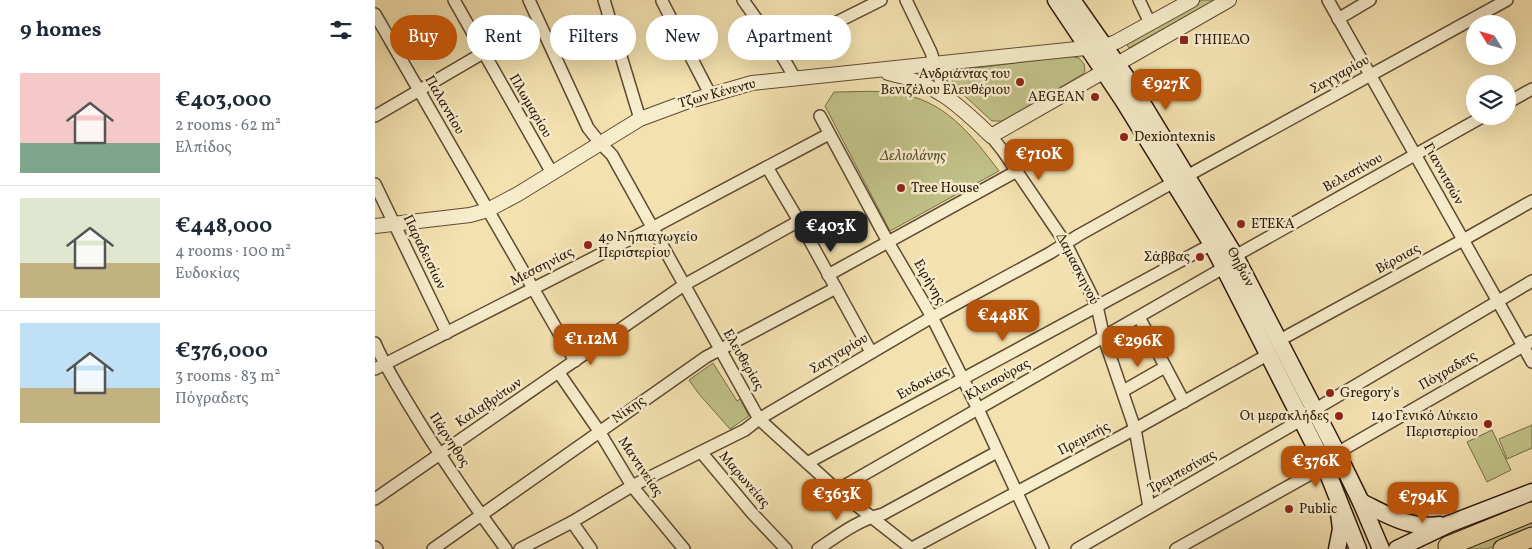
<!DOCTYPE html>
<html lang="en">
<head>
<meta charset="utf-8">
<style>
	body { margin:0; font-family:Vollkorn,serif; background:#f6f6f7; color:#1f2937; height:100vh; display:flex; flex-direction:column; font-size:19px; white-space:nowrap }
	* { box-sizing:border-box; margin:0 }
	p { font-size:16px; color:#747a83 }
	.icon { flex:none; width:28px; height:28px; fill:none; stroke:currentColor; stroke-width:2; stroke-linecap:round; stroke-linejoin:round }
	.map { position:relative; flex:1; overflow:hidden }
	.sheet { display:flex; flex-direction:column; background:#fff; width:375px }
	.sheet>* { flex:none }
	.guide { position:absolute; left:15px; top:15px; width:475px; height:45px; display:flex; gap:10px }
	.needle { width:32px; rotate:307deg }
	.fabs { position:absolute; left:1091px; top:15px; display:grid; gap:10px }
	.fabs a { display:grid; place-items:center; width:50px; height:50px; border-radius:50%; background:#fff; box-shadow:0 5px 20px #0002; font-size:25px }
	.price { position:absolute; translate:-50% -42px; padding:0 11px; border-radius:10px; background:#b45309; color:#fff; font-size:16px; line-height:32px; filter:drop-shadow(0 1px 2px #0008) }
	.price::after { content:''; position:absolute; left:50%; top:30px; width:15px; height:11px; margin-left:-8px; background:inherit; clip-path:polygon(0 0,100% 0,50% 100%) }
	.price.active { background:#222; color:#fff }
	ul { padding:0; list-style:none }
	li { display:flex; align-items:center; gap:15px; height:125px; padding:0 20px }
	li+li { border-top:1px solid #e0e1e3 }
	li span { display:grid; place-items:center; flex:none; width:140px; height:100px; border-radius:0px; color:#555 }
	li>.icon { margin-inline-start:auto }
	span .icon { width:60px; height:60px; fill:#fffc; stroke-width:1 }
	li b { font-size:21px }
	h2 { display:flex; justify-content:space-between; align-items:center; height:60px; padding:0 20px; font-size:21px }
	.tag { padding:0 18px; border-radius:22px; background:#fff; box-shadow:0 5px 20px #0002; font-size:18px; line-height:45px }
	.tag.active { background:#b45309; color:#fff }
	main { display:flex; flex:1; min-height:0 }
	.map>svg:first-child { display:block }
	.green { fill:#c0c187; stroke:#766c48 }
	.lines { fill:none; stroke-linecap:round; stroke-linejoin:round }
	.minor-casing { stroke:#5e4a32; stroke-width:14 }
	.tertiary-casing { stroke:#5e4a32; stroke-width:16 }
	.secondary-casing { stroke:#2d1709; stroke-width:19 }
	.trunk-casing { stroke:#2d1709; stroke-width:21 }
	.minor { stroke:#f7eccb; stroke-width:11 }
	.tertiary { stroke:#f7eccb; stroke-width:14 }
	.secondary { stroke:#f7eccb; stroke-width:16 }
	.trunk { stroke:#f3e1af; stroke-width:19 }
	.poi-dot { fill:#8f2418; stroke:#f7eccb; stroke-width:2 }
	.labels { text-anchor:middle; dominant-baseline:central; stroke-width:5; stroke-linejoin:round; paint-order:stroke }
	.poi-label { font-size:14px; fill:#2d1709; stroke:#f7eccb; text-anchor:start }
	.street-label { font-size:14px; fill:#2d1709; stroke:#f7eccb }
	.park-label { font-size:14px; font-style:italic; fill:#594a2f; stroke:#f7eccb }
</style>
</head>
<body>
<main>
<section class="sheet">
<h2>9 homes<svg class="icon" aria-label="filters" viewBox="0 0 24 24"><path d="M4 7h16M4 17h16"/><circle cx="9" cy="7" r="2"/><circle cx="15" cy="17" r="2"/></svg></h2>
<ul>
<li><span style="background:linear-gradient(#f6c9c9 70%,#7fa58c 0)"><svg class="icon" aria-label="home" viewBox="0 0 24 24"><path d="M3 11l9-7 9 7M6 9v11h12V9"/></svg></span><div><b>€403,000</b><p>2 rooms · 62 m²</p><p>Ελπίδος</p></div></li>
<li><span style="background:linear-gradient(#dfe7d0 65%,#c2b280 0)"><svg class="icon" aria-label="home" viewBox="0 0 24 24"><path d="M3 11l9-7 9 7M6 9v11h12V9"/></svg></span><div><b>€448,000</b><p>4 rooms · 100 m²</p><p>Ευδοκίας</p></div></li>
<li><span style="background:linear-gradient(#bfe0f5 65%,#c2b280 0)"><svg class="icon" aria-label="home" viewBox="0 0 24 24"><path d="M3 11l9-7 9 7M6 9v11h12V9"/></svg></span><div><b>€376,000</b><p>3 rooms · 83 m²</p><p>Πόγραδετς</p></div></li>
</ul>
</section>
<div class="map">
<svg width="1157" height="549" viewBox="0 0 1157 549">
	<rect width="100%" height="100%" fill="#f3e1af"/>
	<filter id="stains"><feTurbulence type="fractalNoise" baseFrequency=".004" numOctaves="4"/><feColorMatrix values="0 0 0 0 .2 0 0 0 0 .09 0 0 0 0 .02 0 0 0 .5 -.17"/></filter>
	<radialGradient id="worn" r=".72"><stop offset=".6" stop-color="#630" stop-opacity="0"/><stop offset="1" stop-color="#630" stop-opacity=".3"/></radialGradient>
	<g class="green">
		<polygon points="827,0 840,0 754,48 751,43"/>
		<polygon points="695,56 704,58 709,64 710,71 708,74 628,121 617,121 581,88 577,81 580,73 585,70"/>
		<path d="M459 92C479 92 500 90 520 93 569 99 596 134 624 171L515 231 450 106Z"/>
		<polygon points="338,363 362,401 365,399 374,416 355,429 324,394 314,380"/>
		<polygon points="1157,425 1157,448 1132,459 1124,439"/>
		<polygon points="1117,430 1136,470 1112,482 1092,442"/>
		<polygon points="1157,521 1157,530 1112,549 1088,549"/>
	</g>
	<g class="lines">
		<defs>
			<g id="minor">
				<polyline points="79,0 177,173"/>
				<polyline points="154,0 213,128 225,143 237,155 384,419 462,490 537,549"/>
				<polyline points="229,0 265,119"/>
				<polyline points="368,0 404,51 420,78"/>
				<polyline points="531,0 556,52 570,95"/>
				<polyline points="764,0 775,23"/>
				<polyline points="953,0 1157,362"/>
				<polyline points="287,1 335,94"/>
				<polyline points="0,14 200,361"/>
				<polyline points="963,19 995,0"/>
				<polyline points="404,51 506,0"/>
				<polyline points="1132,103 1157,89"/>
				<polyline points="0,116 108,53"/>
				<polyline points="445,116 513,242 557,317 603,409 668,549"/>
				<polyline points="616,136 628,151 691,244 722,306 729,338 760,429 774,507"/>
				<polyline points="392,167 424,221 496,352"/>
				<polyline points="812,176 1132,0"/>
				<polyline points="0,184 72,333"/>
				<polyline points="860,256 1109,116"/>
				<polyline points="453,275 642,171"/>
				<polyline points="764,317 809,402"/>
				<polyline points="903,341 1088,240 1157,201"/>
				<path d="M0 343C10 367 24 388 37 410 66 458 98 504 131 549"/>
				<polyline points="0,369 277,228 454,134"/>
				<polyline points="184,373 224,431 257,486 309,549"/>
				<polyline points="748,391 790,367"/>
				<polyline points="939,410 1157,281"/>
				<polyline points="326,452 377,513 411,549"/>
				<polyline points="962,453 1157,341"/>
				<polyline points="432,463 837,244"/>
				<polyline points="462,490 850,267"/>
				<polyline points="0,499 309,285 424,221"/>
				<polyline points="197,522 216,549"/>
				<polyline points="0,547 2,549"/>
				<polyline points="537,548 760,429 894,354"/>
				<polyline points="58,549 331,357 461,288"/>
				<polyline points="145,549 197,522 257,486 370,430 384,419 557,317 675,253 704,235 799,182"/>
				<path d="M443 549C464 535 483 520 508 514L622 452"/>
				<polyline points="702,549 926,420"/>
				<polyline points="801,549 950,466"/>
			</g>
			<g id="tertiary">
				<path d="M513 73C560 83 582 103 616 136L854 0"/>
				<polyline points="0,226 95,215 113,210 143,194 265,119 311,102 377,83 730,46 741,42 817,0"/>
			</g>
			<g id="secondary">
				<polyline points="681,0 748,100 837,244 950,466 983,549"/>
				<polyline points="697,0 753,80 860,256 962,453 986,502 1006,549"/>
				<path d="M986 502C1013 515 1034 529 1065 525"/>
				<polyline points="962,549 966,529 964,513"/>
				<polyline points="1022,549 1074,524 1157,492"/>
			</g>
			<g id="trunk">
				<polyline points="1073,546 1157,512"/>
				<polyline points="1128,549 1157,537"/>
			</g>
		</defs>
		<use href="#minor" class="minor-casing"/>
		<use href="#tertiary" class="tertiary-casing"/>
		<use href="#secondary" class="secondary-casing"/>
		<use href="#trunk" class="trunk-casing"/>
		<use href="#minor" class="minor"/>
		<use href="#tertiary" class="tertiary"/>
		<use href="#secondary" class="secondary"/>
		<use href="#trunk" class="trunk"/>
	</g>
	<g class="poi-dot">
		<rect x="804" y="35" width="10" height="10" rx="2.5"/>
		<circle cx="645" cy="82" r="5"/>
		<circle cx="720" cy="97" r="5"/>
		<circle cx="749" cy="137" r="5"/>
		<circle cx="526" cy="188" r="5"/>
		<circle cx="866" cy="224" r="5"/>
		<circle cx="213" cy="245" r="5"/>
		<circle cx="825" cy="257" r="5"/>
		<circle cx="955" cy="393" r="5"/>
		<circle cx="964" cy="416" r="5"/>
		<circle cx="1113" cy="424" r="5"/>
		<circle cx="914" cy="509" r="5"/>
	</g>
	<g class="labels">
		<g class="poi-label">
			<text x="819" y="40">ΓΗΠΕΔΟ</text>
			<text x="635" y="74" text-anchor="end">Ανδριάντας του<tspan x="635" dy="16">Βενιζέλου Ελευθέριου</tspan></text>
			<text x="710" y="97" text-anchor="end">AEGEAN</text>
			<text x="759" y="137">Dexiontexnis</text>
			<text x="536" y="188">Tree House</text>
			<text x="876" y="224">ΕΤΕΚΑ</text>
			<text x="223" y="237">4ο Νηπιαγωγείο<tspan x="223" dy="16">Περιστερίου</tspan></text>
			<text x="815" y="257" text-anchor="end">Σάββας</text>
			<text x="965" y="393">Gregory's</text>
			<text x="954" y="416" text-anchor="end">Οι μερακλήδες</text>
			<text x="1103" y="416" text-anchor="end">14ο Γενικό Λύκειο<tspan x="1103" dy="16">Περιστερίου</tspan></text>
			<text x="924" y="509">Public</text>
		</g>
		<g class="street-label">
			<text transform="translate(965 75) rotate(-29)">Σαγγαρίου</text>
			<text transform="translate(342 94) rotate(-15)">Τζων Κένεντυ</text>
			<text transform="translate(69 105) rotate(60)">Παλαντίου</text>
			<text transform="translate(155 106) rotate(60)">Πλωμαρίου</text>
			<text transform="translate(978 173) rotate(-29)">Βελεστίνου</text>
			<text transform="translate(1068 174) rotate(61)">Γιαννιτσών</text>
			<text transform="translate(49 252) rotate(64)">Παραδεισίων</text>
			<text transform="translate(1023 259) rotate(-29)">Βέροιας</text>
			<text transform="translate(167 267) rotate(-27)">Μεσσηνίας</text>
			<text transform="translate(865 267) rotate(62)">Θηβών</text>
			<text transform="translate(702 269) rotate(63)">Δαμασκηνού</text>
			<text transform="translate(554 282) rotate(60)">Ειρήνης</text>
			<text transform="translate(464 354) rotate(-31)">Σαγγαρίου</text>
			<text transform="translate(368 360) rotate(60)">Ελευθερίας</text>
			<text transform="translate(1073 371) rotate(-30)">Πόγραδετς</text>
			<text transform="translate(623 380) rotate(-29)">Κλεισούρας</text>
			<text transform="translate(548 383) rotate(-29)">Ευδοκίας</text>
			<text transform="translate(114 403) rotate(-34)">Καλαβρύτων</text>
			<text transform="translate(254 410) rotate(-35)">Νίκης</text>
			<text transform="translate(709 439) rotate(-28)">Πρεμετής</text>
			<text transform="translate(74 440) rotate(57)">Πάρνηθος</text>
			<text transform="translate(265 467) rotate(56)">Μαντινείας</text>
			<text transform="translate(807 472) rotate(-29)">Τρεμπεσίνας</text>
			<text transform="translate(369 480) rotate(49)">Μαρωνείας</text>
		</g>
		<g class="park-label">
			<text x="538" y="156">Δελιολάνης</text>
		</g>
	</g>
	<rect width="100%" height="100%" filter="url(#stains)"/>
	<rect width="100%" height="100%" fill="url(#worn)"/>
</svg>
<div class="fabs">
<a><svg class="needle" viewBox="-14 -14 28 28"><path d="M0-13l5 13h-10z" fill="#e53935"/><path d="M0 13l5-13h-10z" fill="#747a83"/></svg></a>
<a><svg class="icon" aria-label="layers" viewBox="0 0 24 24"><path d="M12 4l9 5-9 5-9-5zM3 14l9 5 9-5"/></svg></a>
</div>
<b class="price" style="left:791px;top:111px">€927K</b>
<b class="price" style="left:664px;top:181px">€710K</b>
<b class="price active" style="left:456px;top:253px">€403K</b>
<b class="price" style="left:628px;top:342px">€448K</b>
<b class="price" style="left:216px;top:366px">€1.12M</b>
<b class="price" style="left:763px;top:368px">€296K</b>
<b class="price" style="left:941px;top:488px">€376K</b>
<b class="price" style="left:462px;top:521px">€363K</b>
<b class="price" style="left:1048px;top:524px">€794K</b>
<div class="guide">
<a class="tag active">Buy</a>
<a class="tag">Rent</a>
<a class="tag">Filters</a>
<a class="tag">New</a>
<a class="tag">Apartment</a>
</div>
</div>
</main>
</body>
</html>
